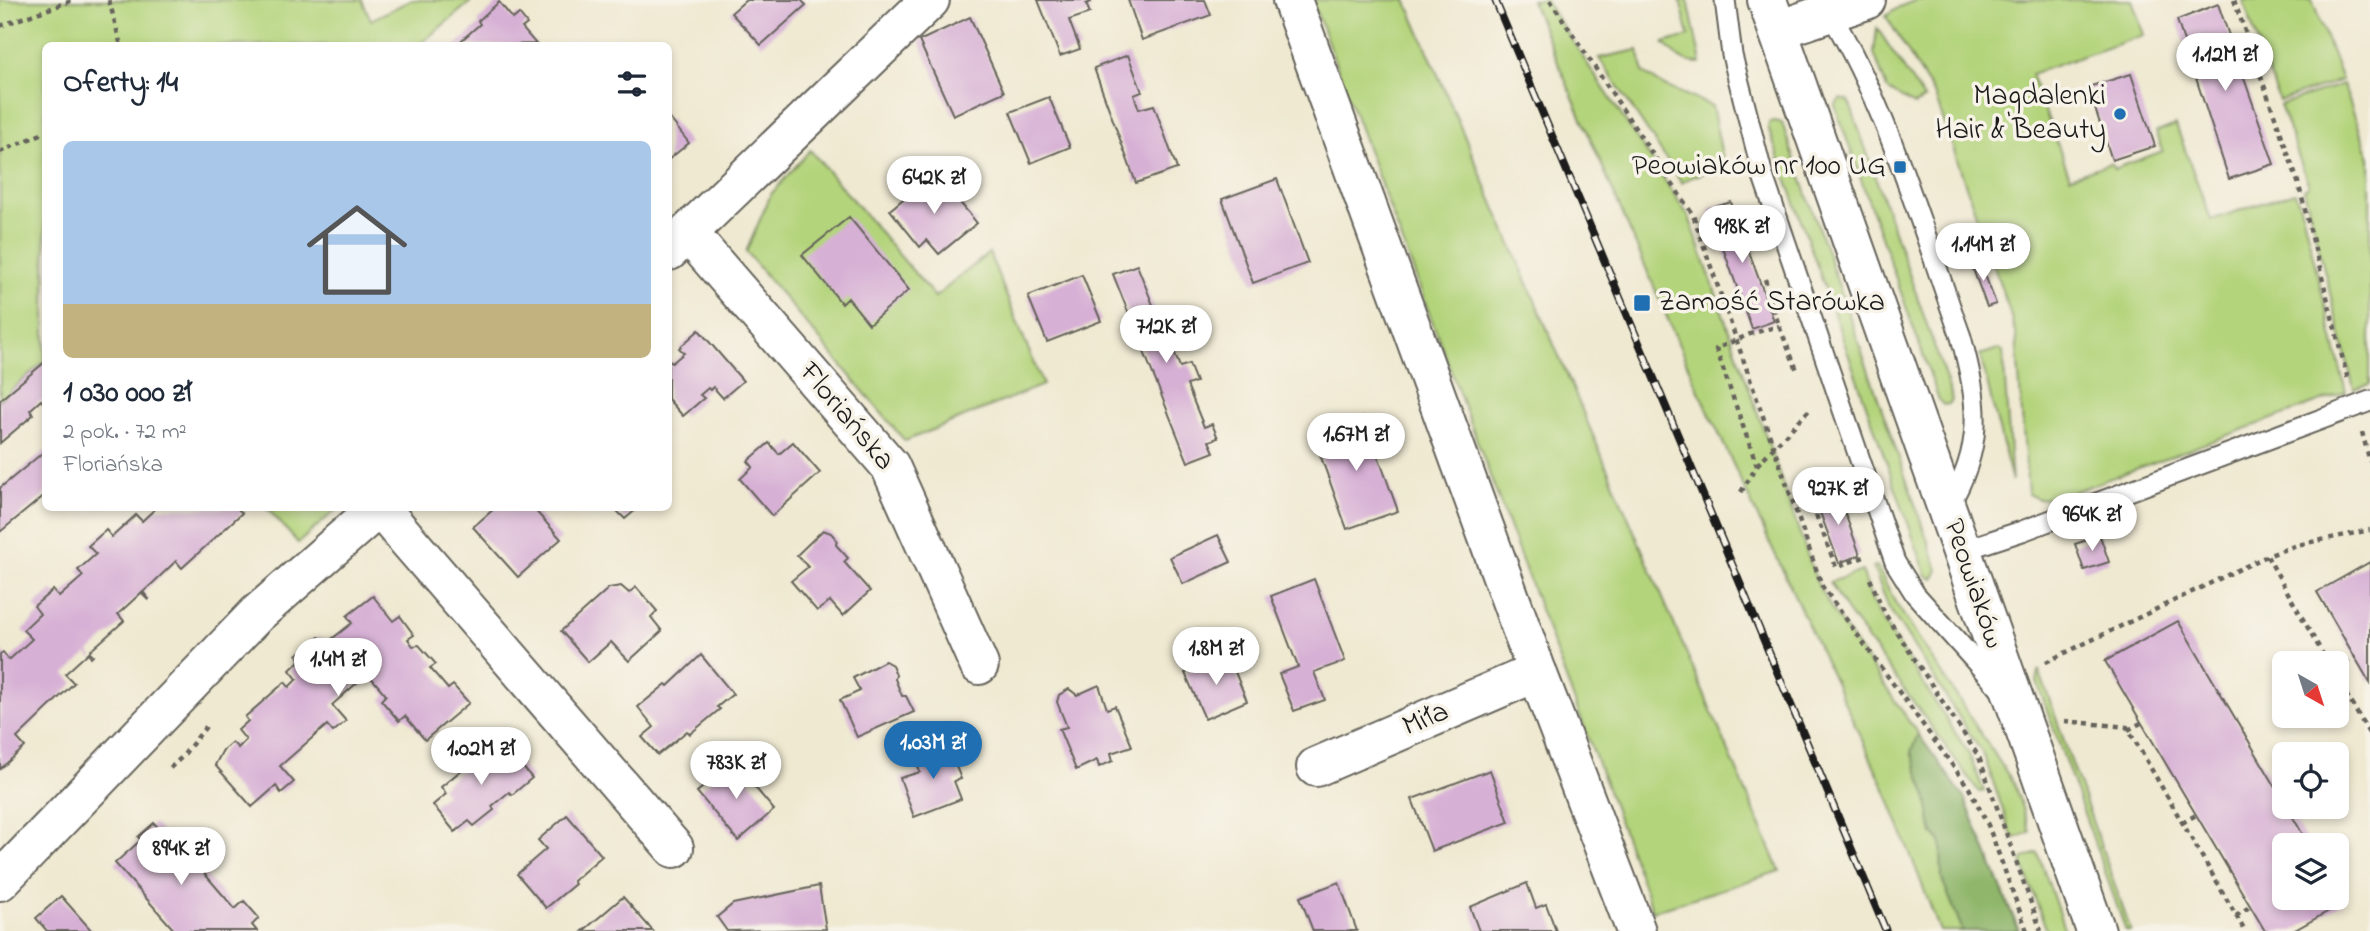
<!DOCTYPE html>
<html lang="pl">
<head>
<meta charset="utf-8">
<style>
	body { margin:0; font-family:"Indie Flower",sans-serif; background:#f6f6f7; color:#1f2937; height:100vh; display:flex; flex-direction:column; font-size:26px; white-space:nowrap }
	* { box-sizing:border-box; margin:0 }
	p { font-size:23px; color:#747a83 }
	.icon { flex:none; width:38px; height:38px; fill:none; stroke:currentColor; stroke-width:2; stroke-linecap:round; stroke-linejoin:round }
	.map { position:relative; flex:1; overflow:hidden }
	.side { position:absolute; left:42px; top:42px; width:630px; height:469px; display:flex; flex-direction:column; background:#fff; border-radius:10px; box-shadow:0 4px 10px #0003 }
	.side>* { flex:none }
	.needle { width:46px; rotate:141deg }
	.controls { position:absolute; left:2272px; top:651px; display:grid; gap:14px }
	.controls a { display:grid; place-items:center; width:77px; height:77px; border-radius:10px; background:#fff; box-shadow:0 4px 10px #0003; font-size:35px }
	.price { position:absolute; translate:-50% -60px; padding:0 16px; border-radius:24px; background:#fff; color:#222; font-size:23px; line-height:46px; filter:drop-shadow(0 2px 4px #0008) }
	.price::after { content:''; position:absolute; left:50%; top:42px; width:21px; height:16px; margin-left:-10px; background:inherit; clip-path:polygon(0 0,100% 0,50% 100%) }
	.price.selected { background:#1f6fb2; color:#fff }
	ul { padding:0; list-style:none }
	li { display:grid; align-content:center; gap:14px; height:371px; padding:0 21px }
	li span { display:grid; place-items:center; height:217px; border-radius:10px; color:#555 }
	li>.icon { margin-inline-start:auto }
	span .icon { width:126px; height:126px; fill:#fffc; stroke-width:1 }
	li b { font-size:30px }
	h2 { display:flex; justify-content:space-between; align-items:center; height:84px; padding:0 21px; font-size:30px }
	.map>svg:first-child { display:block }
	.green { fill:#b4d47b; stroke:#68784c; stroke-width:2 }
	.forest { fill:#8fb66b; stroke:#566944; stroke-width:2 }
	.building { fill:#d7b0d5 }
	.lines { fill:none; stroke-linecap:round; stroke-linejoin:round }
	.service-casing { stroke:#66645b; stroke-width:23 }
	.minor-casing { stroke:#66645b; stroke-width:42 }
	.tertiary-casing { stroke:#66645b; stroke-width:42 }
	.path { stroke:#66645b; stroke-width:4.5; stroke-dasharray:5 5; stroke-linecap:butt }
	.service { stroke:#fff; stroke-width:19 }
	.minor { stroke:#fff; stroke-width:38 }
	.tertiary { stroke:#fff; stroke-width:38 }
	.rail-casing { stroke:#1c1c1c; stroke-width:8 }
	.rail { stroke:#f7f3e8; stroke-width:5; stroke-dasharray:16; stroke-linecap:butt }
	.poi-dot { fill:#1f6fb2; stroke:#f7f3e8; stroke-width:2.5 }
	.labels { text-anchor:middle; dominant-baseline:central; stroke-width:7; stroke-linejoin:round; paint-order:stroke }
	.poi-label { font-size:30px; fill:#1c1c1c; stroke:#f7f3e8; text-anchor:end }
	.street-label { font-size:30px; fill:#1c1c1c; stroke:#f7f3e8 }
</style>
</head>
<body>
<div class="map">
<svg width="2370" height="931" viewBox="0 0 2370 931">
	<rect width="100%" height="100%" fill="#f7f3e8"/>
	<filter id="ink" filterUnits="userSpaceOnUse"><feTurbulence type="fractalNoise" baseFrequency=".0143" numOctaves="2"/><feDisplacementMap in="SourceGraphic" scale="14" xChannelSelector="R" yChannelSelector="G"/><feConvolveMatrix kernelMatrix="1 2 1 2 8 2 1 2 1" color-interpolation-filters="sRGB"/></filter>
	<filter id="wash" filterUnits="userSpaceOnUse"><feTurbulence type="fractalNoise" baseFrequency=".00686" numOctaves="4" result="noise"/><feDisplacementMap in="SourceGraphic" scale="28" xChannelSelector="R" yChannelSelector="G"/><feGaussianBlur stdDeviation="1.57" result="paint"/><feColorMatrix in="noise" values="0 0 0 0 0 0 0 0 0 0 0 0 0 0 0 0 0 1.4 0 .05"/><feComposite in="paint" operator="in"/></filter>
	<g filter="url(#wash)">
		<rect width="100%" height="100%" fill="#efe9d1"/>
		<g class="green">
			<polygon points="0,0 362,0 371,20 411,0 473,0 419,45 46,46 45,361 0,400"/>
			<polygon points="1312,0 1406,0 1780,871 1653,911"/>
			<polygon points="1531,0 1545,0 1689,217 1818,585 1834,613 1918,734 1911,752 1926,794 1933,834 1941,841 1942,879 1963,931 1940,931 1885,789 1697,387"/>
			<path d="M1680 0H1688L1701 63C1682 63 1676 56 1663 43L1689 36Z"/>
			<polygon points="1916,0 2132,0 2144,35 2031,74 2070,177 2111,163 2114,169 2163,151 2156,132 2176,125 2211,220 2295,192 2303,215 2346,392 2062,496 2038,499 2028,494 2016,336 2009,310 1935,96 1886,16 1899,7"/>
			<polygon points="2243,0 2312,0 2342,80 2279,101"/>
			<polygon points="1877,28 1924,99 1925,99 1914,105 1887,89 1874,53"/>
			<polygon points="1638,50 1644,73 1662,85 1712,106 1724,165 1690,178 1682,183 1599,58"/>
			<polygon points="2343,84 2370,158 2370,384 2354,389 2304,189 2309,186 2280,105"/>
			<polygon points="1840,99 1849,101 1951,394 1952,400 1949,404 1943,405 1939,400 1835,106"/>
			<polygon points="1775,121 1782,123 1938,570 1934,578 1929,577 1926,574 1768,127 1770,122"/>
			<polygon points="810,150 935,297 989,253 1043,385 905,441 746,252 771,194"/>
			<polygon points="1998,349 2003,352 2012,481 1980,355"/>
			<polygon points="267,508 338,508 298,543"/>
			<polygon points="1877,566 1895,602 2014,784 2030,832 2016,838 2012,836 1984,756 1889,608 1873,567"/>
			<polygon points="1862,571 1872,601 1880,617 1969,754 1984,791 1979,792 1846,610 1830,582"/>
			<polygon points="2039,670 2131,931 2126,931 2037,682"/>
			<polygon points="2038,853 2065,931 2047,931 2022,863 2024,858"/>
		</g>
		<polygon class="forest" points="1918,734 1964,797 2019,931 1963,931 1942,879 1941,841 1933,834 1926,794 1911,752"/>
		<g id="blocks">
			<g class="building">
				<polygon points="746,0 801,0 806,5 761,45 731,13"/>
				<polygon points="1038,0 1090,0 1091,2 1086,4 1090,13 1069,20 1080,49 1060,56"/>
				<polygon points="1128,0 1205,0 1211,15 1142,40"/>
				<polygon points="499,2 513,19 519,14 527,24 522,28 536,44 455,46 480,24 478,21"/>
				<polygon points="2218,4 2274,164 2229,179 2177,20"/>
				<polygon points="970,17 1004,92 953,115 919,41"/>
				<polygon points="1128,55 1142,92 1134,95 1139,109 1154,105 1177,169 1136,183 1094,68"/>
				<polygon points="2131,74 2155,146 2112,160 2088,87"/>
				<polygon points="1049,97 1070,147 1031,163 1010,112"/>
				<polygon points="668,116 689,143 668,160"/>
				<polygon points="940,178 977,223 939,254 927,240 920,247 890,210 920,185 924,191"/>
				<polygon points="1277,179 1308,263 1253,283 1222,199"/>
				<polygon points="1731,202 1774,321 1752,329 1709,209"/>
				<polygon points="849,217 909,290 869,324 848,298 842,304 802,255"/>
				<polygon points="1979,259 1996,304 1987,307 1970,261"/>
				<polygon points="1137,265 1163,330 1190,319 1195,331 1170,341 1180,367 1189,364 1196,382 1187,385 1204,427 1212,424 1218,438 1209,441 1214,452 1188,462 1113,274"/>
				<polygon points="1082,275 1101,321 1047,342 1028,296"/>
				<polygon points="699,330 743,381 723,398 713,387 710,390 708,388 700,395 704,398 683,416 668,399 668,359 672,363 684,353 679,348"/>
				<polygon points="46,361 46,406 41,400 30,410 33,415 0,443 0,400"/>
				<polygon points="1364,417 1398,511 1347,529 1313,435"/>
				<polygon points="793,442 820,473 772,516 740,479 753,467 748,461 769,443 779,454"/>
				<polygon points="46,450 46,494 0,532 0,488"/>
				<polygon points="1837,491 1860,555 1839,563 1815,499"/>
				<polygon points="156,508 237,508 242,513 182,568 176,561 154,582 143,592 149,599 148,600 141,593 118,614 124,621 89,652 93,656 91,658 88,653 65,674 74,683 17,738 25,747 0,769 0,654 3,652 9,660 32,639 23,630 40,614 34,606 53,590 59,597 83,576 78,570 96,554 88,546 106,530 112,537 136,515 142,521"/>
				<polygon points="495,508 533,508 561,539 518,577 473,527"/>
				<polygon points="614,508 638,508 625,519"/>
				<polygon points="823,530 831,533 837,540 836,545 848,558 844,562 870,591 843,616 830,601 817,611 791,581 808,567 797,555"/>
				<polygon points="1218,535 1231,562 1183,584 1170,557"/>
				<polygon points="2100,536 2109,562 2084,570 2075,544"/>
				<polygon points="2370,562 2370,683 2317,592"/>
				<polygon points="1314,579 1345,661 1314,672 1325,700 1294,711 1279,674 1298,667 1271,596"/>
				<polygon points="621,586 629,593 636,587 657,611 651,617 662,631 629,661 611,642 588,662 561,631 609,588"/>
				<polygon points="373,596 393,621 400,616 414,635 408,639 413,646 419,645 436,664 430,668 448,689 453,685 469,703 425,740 405,716 399,721 381,700 386,695 363,668 355,674 358,682 332,705 346,721 333,732 327,725 280,766 294,782 281,793 276,786 252,807 215,765 223,750 232,742 238,748 246,740 238,730 248,721 245,717 285,682 289,687 297,679 290,670 300,660 297,655 319,637 328,642 352,623 347,616"/>
				<polygon points="2178,621 2284,801 2284,807 2287,807 2309,845 2284,845 2284,898 2336,898 2336,891 2343,903 2293,931 2265,931 2105,661"/>
				<polygon points="701,655 733,694 717,707 720,709 690,734 687,731 658,755 642,737 654,727 638,707 666,684 668,686"/>
				<polygon points="1228,655 1247,701 1205,719 1185,673"/>
				<polygon points="885,661 892,665 896,675 895,679 902,696 906,696 914,712 857,737 840,700 860,691 853,678"/>
				<polygon points="1099,685 1107,709 1115,706 1132,746 1111,753 1113,761 1099,767 1097,760 1076,770 1059,729 1067,727 1057,702 1059,695 1069,689 1077,695"/>
				<polygon points="499,739 532,778 512,795 509,792 492,806 494,810 474,826 469,821 455,832 433,805 446,794 441,787"/>
				<polygon points="947,744 953,747 958,759 954,761 961,779 954,781 961,799 914,817 900,778 920,772 914,756"/>
				<polygon points="734,762 774,810 738,841 697,792"/>
				<polygon points="1490,770 1509,822 1432,851 1412,799"/>
				<polygon points="567,815 602,856 573,881 575,884 546,908 517,874 546,849 538,840"/>
				<polygon points="154,823 178,851 189,841 204,859 197,865 235,909 244,901 259,918 252,925 257,931 175,931 115,863 141,840 138,837"/>
				<polygon points="1339,882 1357,931 1313,931 1300,897"/>
				<polygon points="1527,883 1536,908 1546,904 1556,931 1479,931 1470,907"/>
				<polygon points="819,886 826,929 727,931 717,917 733,904"/>
				<polygon points="61,896 92,931 47,931 36,918"/>
				<polygon points="623,897 653,931 583,931"/>
			</g>
		</g>
	</g>
	<g filter="url(#ink)">
		<use href="#blocks" fill-opacity="0" stroke="#66645b" stroke-width="2"/>
		<g class="lines">
			<defs>
				<g id="service">
					<polyline points="1725,0 1732,55 1763,176 1895,562 1915,594 2001,690"/>
					<path d="M1830 13C1889 111 1922 229 1961 337 1979 405 1985 446 1947 509"/>
					<polyline points="1961,551 2022,531 2370,401"/>
				</g>
				<g id="minor">
					<polyline points="1292,0 1537,672 1636,931"/>
					<polyline points="1778,30 1866,0"/>
					<polyline points="689,234 890,466 979,665"/>
					<polyline points="669,251 930,0"/>
					<polyline points="380,508 674,848"/>
					<polyline points="1316,767 1537,672"/>
					<polyline points="0,881 257,614 378,508"/>
				</g>
				<polyline id="tertiary" points="1767,0 2096,931"/>
			</defs>
			<use href="#service" class="service-casing"/>
			<use href="#minor" class="minor-casing"/>
			<use href="#tertiary" class="tertiary-casing"/>
			<g class="path">
				<polyline points="109,0 121,46"/>
				<polyline points="1550,0 1693,215 1822,586 1969,788 1988,825 2027,931"/>
				<polyline points="2234,0 2298,182 2348,380"/>
				<polyline points="0,26 74,0"/>
				<polyline points="0,152 46,132"/>
				<polyline points="1765,279 1779,326 1797,370"/>
				<polyline points="2362,432 2370,462"/>
				<polyline points="1757,465 1812,407"/>
				<polyline points="1836,478 1806,489 1836,567 1864,557"/>
				<polyline points="1741,492 1757,466 1716,349 1750,334 1779,326"/>
				<polyline points="2267,556 2328,663"/>
				<polyline points="1870,579 1885,614 1979,757 2041,931"/>
				<polyline points="2046,662 2267,556 2297,545 2370,530"/>
				<polyline points="2336,667 2355,657"/>
				<polyline points="2336,677 2370,735"/>
				<polyline points="2065,721 2127,727 2245,931"/>
				<polyline points="2128,730 2141,723"/>
				<polyline points="170,768 182,757 208,724"/>
				<polyline points="2182,823 2196,815"/>
				<polyline points="2236,916 2251,906"/>
			</g>
			<use href="#service" class="service"/>
			<use href="#minor" class="minor"/>
			<use href="#tertiary" class="tertiary"/>
			<defs>
				<polyline id="rail" points="1495,0 1886,931"/>
			</defs>
			<use href="#rail" class="rail-casing"/>
			<use href="#rail" class="rail"/>
		</g>
	</g>
	<g class="poi-dot">
		<circle cx="2120" cy="114" r="7"/>
		<rect x="1893" y="160" width="14" height="14" rx="3.5"/>
		<rect x="1633" y="294" width="18" height="18" rx="3.5"/>
	</g>
	<g class="labels">
		<g class="poi-label">
			<text x="2106" y="97">Magdalenki<tspan x="2106" dy="34">Hair &amp; Beauty</tspan></text>
			<text x="1886" y="167">Peowiaków nr 100 UG</text>
			<text x="1658" y="303" text-anchor="start">Zamość Starówka</text>
		</g>
		<g class="street-label">
			<text transform="translate(846 417) rotate(50)">Floriańska</text>
			<text transform="translate(1973 584) rotate(71)">Peowiaków</text>
			<text transform="translate(1426 720) rotate(-23)">Miła</text>
		</g>
	</g>
</svg>
<div class="controls">
<a><svg class="needle" viewBox="-14 -14 28 28"><path d="M0-13l5 13h-10z" fill="#e53935"/><path d="M0 13l5-13h-10z" fill="#747a83"/></svg></a>
<a><svg class="icon" aria-label="locate" viewBox="0 0 24 24"><circle cx="12" cy="12" r="6"/><path d="M12 2v4M12 18v4M2 12h4M18 12h4"/></svg></a>
<a><svg class="icon" aria-label="layers" viewBox="0 0 24 24"><path d="M12 4l9 5-9 5-9-5zM3 14l9 5 9-5"/></svg></a>
</div>
<b class="price" style="left:2225px;top:93px">1.12M zł</b>
<b class="price" style="left:934px;top:216px">642K zł</b>
<b class="price" style="left:1742px;top:265px">918K zł</b>
<b class="price" style="left:1983px;top:283px">1.14M zł</b>
<b class="price" style="left:1166px;top:365px">712K zł</b>
<b class="price" style="left:1356px;top:473px">1.67M zł</b>
<b class="price" style="left:1838px;top:527px">927K zł</b>
<b class="price" style="left:2092px;top:553px">964K zł</b>
<b class="price" style="left:1216px;top:687px">1.8M zł</b>
<b class="price" style="left:338px;top:698px">1.4M zł</b>
<b class="price selected" style="left:933px;top:781px">1.03M zł</b>
<b class="price" style="left:481px;top:787px">1.02M zł</b>
<b class="price" style="left:736px;top:801px">783K zł</b>
<b class="price" style="left:181px;top:887px">894K zł</b>
<section class="side">
<h2>Oferty: 14<svg class="icon" aria-label="filters" viewBox="0 0 24 24"><path d="M4 7h16M4 17h16"/><circle cx="9" cy="7" r="2"/><circle cx="15" cy="17" r="2"/></svg></h2>
<ul>
<li><span style="background:linear-gradient(#a9c7e8 75%,#c2b280 0)"><svg class="icon" aria-label="home" viewBox="0 0 24 24"><path d="M3 11l9-7 9 7M6 9v11h12V9"/></svg></span><div><b>1 030 000 zł</b><p>2 pok. · 72 m²</p><p>Floriańska</p></div></li>
</ul>
</section>
</div>
</body>
</html>
